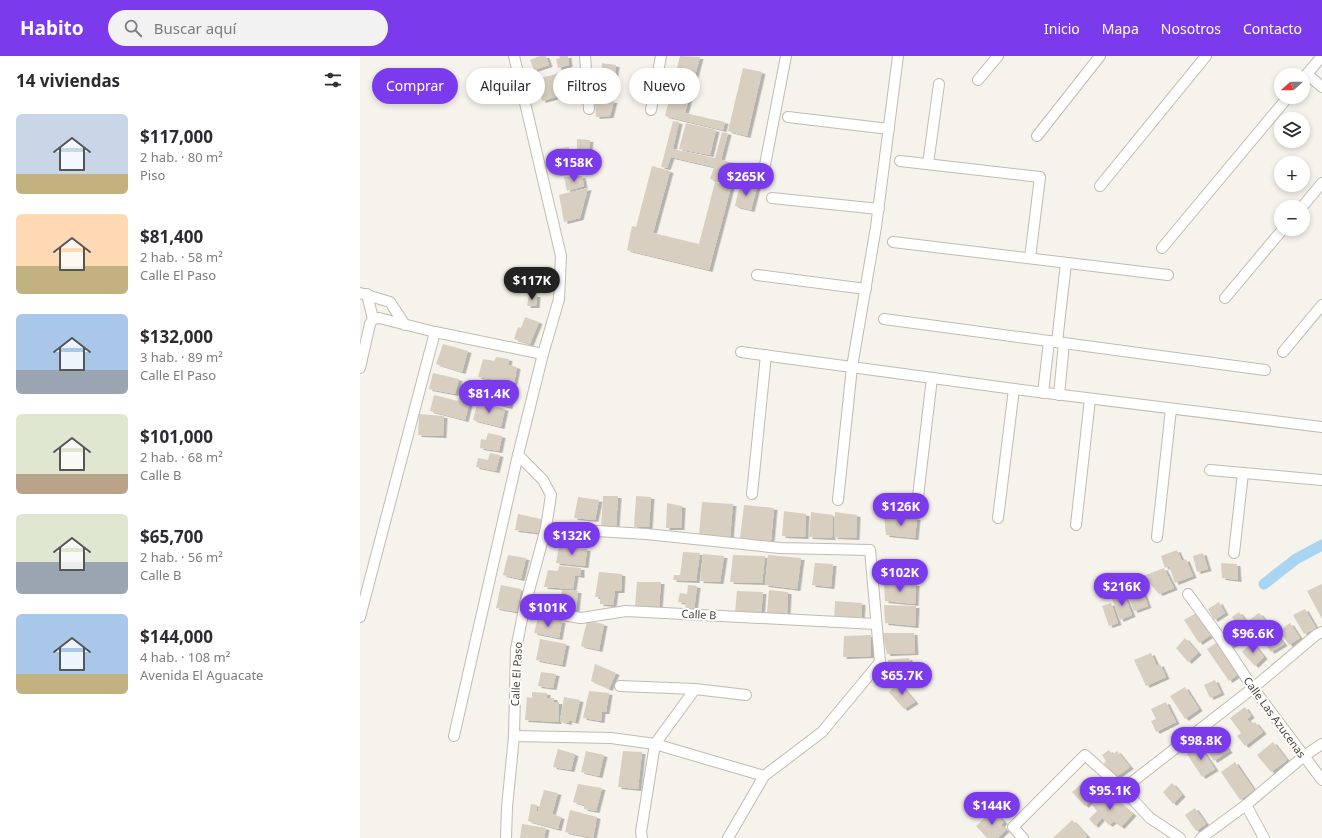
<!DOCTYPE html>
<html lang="es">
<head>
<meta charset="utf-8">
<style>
	body { margin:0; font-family:"Noto Sans",sans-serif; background:#f2f2f3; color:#2b2b33; height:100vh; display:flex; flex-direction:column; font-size:15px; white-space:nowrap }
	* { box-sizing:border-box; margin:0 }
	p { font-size:13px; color:#7c7c81 }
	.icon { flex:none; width:22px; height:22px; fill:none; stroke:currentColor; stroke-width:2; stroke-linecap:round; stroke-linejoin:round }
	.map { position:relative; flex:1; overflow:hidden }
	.panel { display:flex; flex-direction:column; background:#fff; width:360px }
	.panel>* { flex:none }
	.guide { position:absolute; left:12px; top:12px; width:380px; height:36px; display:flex; gap:8px }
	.needle { width:26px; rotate:249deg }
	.fabs { position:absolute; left:914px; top:12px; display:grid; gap:8px }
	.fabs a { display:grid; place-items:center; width:36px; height:36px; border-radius:50%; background:#fff; box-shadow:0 2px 6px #0003; font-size:20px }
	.price { position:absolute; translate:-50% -34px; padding:0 9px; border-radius:14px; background:#7c3aed; color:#fff; font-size:13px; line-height:26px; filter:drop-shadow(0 1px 2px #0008) }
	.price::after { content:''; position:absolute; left:50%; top:24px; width:12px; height:9px; margin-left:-6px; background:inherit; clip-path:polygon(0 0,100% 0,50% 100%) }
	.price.current { background:#222; color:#fff }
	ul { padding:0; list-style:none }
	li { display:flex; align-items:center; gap:12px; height:100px; padding:0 16px }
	li span { display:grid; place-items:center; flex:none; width:112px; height:80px; border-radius:6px; color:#555 }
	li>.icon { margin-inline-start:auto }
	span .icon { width:48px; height:48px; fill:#fffc; stroke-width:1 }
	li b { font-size:17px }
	h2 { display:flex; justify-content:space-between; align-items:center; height:48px; padding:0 16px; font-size:17px }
	.pill { padding:0 14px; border-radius:18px; background:#fff; box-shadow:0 2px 6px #0003; font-size:14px; line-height:36px }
	.pill.current { background:#7c3aed; color:#fff }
	header { display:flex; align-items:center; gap:24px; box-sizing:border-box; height:56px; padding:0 20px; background:#7c3aed; color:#fff }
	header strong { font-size:19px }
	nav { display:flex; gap:22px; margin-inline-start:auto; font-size:14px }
	.search { width:280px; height:36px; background:#f2f2f3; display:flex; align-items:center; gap:10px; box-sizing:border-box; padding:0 14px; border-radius:22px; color:#7c7c81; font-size:15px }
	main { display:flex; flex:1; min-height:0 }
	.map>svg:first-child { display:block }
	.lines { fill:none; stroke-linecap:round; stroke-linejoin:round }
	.canal { stroke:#a9d4f2; stroke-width:11 }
	.building { fill:#d8cfc1; filter:url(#shadow) }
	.minor-casing { stroke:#c2bbae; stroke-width:12 }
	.minor { stroke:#fff; stroke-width:10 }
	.labels { text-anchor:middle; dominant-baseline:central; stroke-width:4; stroke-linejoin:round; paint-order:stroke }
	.street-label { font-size:11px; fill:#4b4439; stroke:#fff }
</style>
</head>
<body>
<header>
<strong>Habito</strong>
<div class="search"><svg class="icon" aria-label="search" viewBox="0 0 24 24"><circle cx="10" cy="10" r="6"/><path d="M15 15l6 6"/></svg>Buscar aquí</div>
<nav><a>Inicio</a><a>Mapa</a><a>Nosotros</a><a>Contacto</a></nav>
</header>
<main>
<section class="panel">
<h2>14 viviendas<svg class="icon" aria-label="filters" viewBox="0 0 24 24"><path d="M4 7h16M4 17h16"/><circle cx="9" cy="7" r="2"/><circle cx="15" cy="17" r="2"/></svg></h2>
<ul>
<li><span style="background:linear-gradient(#c9d6e8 75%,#c2b280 0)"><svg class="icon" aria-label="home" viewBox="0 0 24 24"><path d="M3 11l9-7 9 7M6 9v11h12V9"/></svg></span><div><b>$117,000</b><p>2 hab. · 80 m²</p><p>Piso</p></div></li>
<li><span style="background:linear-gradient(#ffd9b3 65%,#c2b280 0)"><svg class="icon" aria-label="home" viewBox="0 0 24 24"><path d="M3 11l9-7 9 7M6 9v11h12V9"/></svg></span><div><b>$81,400</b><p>2 hab. · 58 m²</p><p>Calle El Paso</p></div></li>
<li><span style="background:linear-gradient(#a9c7e8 70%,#9aa5b1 0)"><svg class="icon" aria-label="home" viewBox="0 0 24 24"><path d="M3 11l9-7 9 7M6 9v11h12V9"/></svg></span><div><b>$132,000</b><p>3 hab. · 89 m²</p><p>Calle El Paso</p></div></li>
<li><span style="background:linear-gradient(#dfe7d0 75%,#b9a48a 0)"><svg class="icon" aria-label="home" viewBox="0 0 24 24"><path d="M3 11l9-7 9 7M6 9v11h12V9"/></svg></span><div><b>$101,000</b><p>2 hab. · 68 m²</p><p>Calle B</p></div></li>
<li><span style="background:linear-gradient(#dfe7d0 60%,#9aa5b1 0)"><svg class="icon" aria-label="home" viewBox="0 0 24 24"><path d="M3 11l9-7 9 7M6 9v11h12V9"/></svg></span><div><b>$65,700</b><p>2 hab. · 56 m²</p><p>Calle B</p></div></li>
<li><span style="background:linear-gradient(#a9c7e8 75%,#c2b280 0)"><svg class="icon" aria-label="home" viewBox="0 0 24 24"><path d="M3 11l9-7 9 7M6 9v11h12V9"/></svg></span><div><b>$144,000</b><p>4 hab. · 108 m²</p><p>Avenida El Aguacate</p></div></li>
</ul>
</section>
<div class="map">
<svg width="962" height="782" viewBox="0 0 962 782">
	<defs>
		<filter id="shadow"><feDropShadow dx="3.5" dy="2" stdDeviation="0" flood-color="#0004"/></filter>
	</defs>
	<rect width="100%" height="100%" fill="#f6f3ec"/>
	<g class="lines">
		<polyline class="canal" points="904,528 936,503 962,489"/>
	</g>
	<g class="building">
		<polygon points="180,0 186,0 189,9 174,14 170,4"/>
		<polygon points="199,0 208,0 209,9 198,12 196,3 200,2"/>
		<polygon points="320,0 340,1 325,57 365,66 363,74 305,60"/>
		<polygon points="242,7 256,9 254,24 241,22"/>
		<polygon points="383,12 402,16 387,80 368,75"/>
		<polygon points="200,17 203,39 182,45 177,23"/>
		<polygon points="248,31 248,45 254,45 250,60 236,61 235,45 239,45 238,32"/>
		<polygon points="313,65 319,66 313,93 355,102 362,76 368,77 361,104 374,107 368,127 350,123 354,111 311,101 307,112 301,111"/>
		<polygon points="326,67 356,74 350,99 319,93"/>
		<polygon points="217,83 230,84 228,101 217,99"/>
		<polygon points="209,91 210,99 196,101 195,93"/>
		<polygon points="214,101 216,116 196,118 193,103"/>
		<polygon points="292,110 310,115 293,177 339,188 355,126 371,131 349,214 267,194 272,170 276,171"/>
		<polygon points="222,120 224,130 207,135 204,121"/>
		<polygon points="380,128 397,131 391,154 375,150"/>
		<polygon points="228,132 220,162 204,166 199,139"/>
		<polygon points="169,239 177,239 176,250 167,250"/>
		<polygon points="165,261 179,266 170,288 154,283 158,271 161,272"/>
		<polygon points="83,288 108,295 102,316 76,308"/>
		<polygon points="136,301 149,303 148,309 157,311 154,327 118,321 123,303 134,305"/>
		<polygon points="73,317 99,323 95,338 69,333"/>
		<polygon points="135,328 153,331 149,351 130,346"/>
		<polygon points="74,339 98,345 100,339 111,341 105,364 70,355"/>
		<polygon points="118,345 145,353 141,371 113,364"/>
		<polygon points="59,358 84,360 83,380 58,379"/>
		<polygon points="128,377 142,380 139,395 120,392 121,383 126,384"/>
		<polygon points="130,397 140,399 136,415 116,411 118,402 128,404"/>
		<polygon points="243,440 258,440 256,471 241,471"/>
		<polygon points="276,440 291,441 289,471 274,471"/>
		<polygon points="218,441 239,444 235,464 214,462"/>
		<polygon points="342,446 373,448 370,482 339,479"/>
		<polygon points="307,447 322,450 321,472 306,472"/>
		<polygon points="384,449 414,452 411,485 380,482"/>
		<polygon points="424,455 446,458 445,481 422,480"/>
		<polygon points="451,456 473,459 472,482 449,481"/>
		<polygon points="475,456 497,459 496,482 474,481"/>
		<polygon points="158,458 181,463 179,477 155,474"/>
		<polygon points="524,460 557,462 555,482 526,479"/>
		<polygon points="199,490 227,493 225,510 196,507"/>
		<polygon points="817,494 822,505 826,503 833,520 815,527 809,510 805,512 801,500"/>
		<polygon points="323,496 340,497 336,525 313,524 314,519 320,519"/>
		<polygon points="843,497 848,513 837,516 833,500"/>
		<polygon points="343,498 364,500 360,526 340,525"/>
		<polygon points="148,499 166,502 161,523 143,519"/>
		<polygon points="373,499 405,500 402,527 370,526"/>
		<polygon points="408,499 441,502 437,533 405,529"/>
		<polygon points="455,507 473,508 471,531 452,529"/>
		<polygon points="861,507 877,508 878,524 862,522"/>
		<polygon points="199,510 221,512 221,520 215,519 213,533 184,531 188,514 198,515"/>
		<polygon points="804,512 814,532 799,538 783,520"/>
		<polygon points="239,516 262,518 261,535 255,535 253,549 240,548 240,541 235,541"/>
		<polygon points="277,526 301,526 299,551 275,550"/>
		<polygon points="524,526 556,528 555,548 525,545"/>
		<polygon points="962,528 962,563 947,535"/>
		<polygon points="141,529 161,533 157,556 136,552"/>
		<polygon points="328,529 337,530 334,555 325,553 326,547 318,546 320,537 327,538"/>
		<polygon points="781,531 788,550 774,555 767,536"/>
		<polygon points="202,534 218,535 216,554 196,551 197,541 201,542"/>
		<polygon points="409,534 428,536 427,559 407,557"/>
		<polygon points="377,535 403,536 401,559 375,556"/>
		<polygon points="764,538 772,559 760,564 752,543"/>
		<polygon points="475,545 502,547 501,566 474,565"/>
		<polygon points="859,546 865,557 854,564 848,553"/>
		<polygon points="751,547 758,567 749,570 742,550"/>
		<polygon points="524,549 556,550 555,570 525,567"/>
		<polygon points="945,553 956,572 944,578 933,559"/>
		<polygon points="879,556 893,576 886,581 872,561"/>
		<polygon points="836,557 851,579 839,587 824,564"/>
		<polygon points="899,557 924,588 911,596 888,565"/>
		<polygon points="178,562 202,565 199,582 174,577"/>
		<polygon points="227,565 244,568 239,594 221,590"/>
		<polygon points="930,567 940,582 929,589 919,575"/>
		<polygon points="876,570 883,582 870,591 863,578"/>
		<polygon points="522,577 554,577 555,597 527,598"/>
		<polygon points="511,579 511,600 483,601 484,580"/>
		<polygon points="825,582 838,597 828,606 816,592"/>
		<polygon points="180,583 206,588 202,609 176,604"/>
		<polygon points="859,585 880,617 869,625 847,593"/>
		<polygon points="892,586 904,601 895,610 882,596"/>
		<polygon points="791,597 797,610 800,608 806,621 786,630 774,604"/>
		<polygon points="549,602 550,622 529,622 528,604"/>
		<polygon points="235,608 256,617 249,633 231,625"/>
		<polygon points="181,616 196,618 193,632 178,630"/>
		<polygon points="855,624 861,637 850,642 844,629"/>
		<polygon points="539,627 555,646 544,653 529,636"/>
		<polygon points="825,631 839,653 825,663 810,640"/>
		<polygon points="229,635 249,637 246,656 242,656 241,665 223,662"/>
		<polygon points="172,636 187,637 187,642 194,642 194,646 199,646 198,666 165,664 167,641 172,642"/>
		<polygon points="204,641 220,644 215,666 209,664 208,667 200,665"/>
		<polygon points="806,646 816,666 796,676 791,665 796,663 791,653"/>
		<polygon points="885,651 891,660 887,663 892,668 895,666 903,676 885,690 877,680 881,677 870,662"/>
		<polygon points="858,680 869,695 854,705 844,690"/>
		<polygon points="913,686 927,704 911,716 897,699"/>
		<polygon points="839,689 855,713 842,721 827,698"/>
		<polygon points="198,693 215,698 211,714 193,711"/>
		<polygon points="749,694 752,699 757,695 770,711 755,722 744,707 746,705 742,699"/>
		<polygon points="226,695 244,699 239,720 221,716"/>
		<polygon points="263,695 282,696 278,733 258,731"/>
		<polygon points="875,706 894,734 880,744 861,716"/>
		<polygon points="729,721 742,734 725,750 712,736"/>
		<polygon points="812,727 822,739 813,748 803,736"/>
		<polygon points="218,728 242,732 236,755 224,753 224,749 213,746"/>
		<polygon points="184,734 198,737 192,758 201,761 198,773 168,765 171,748 177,749 176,755 178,755"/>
		<polygon points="745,735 773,758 761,771 754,765 749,769 742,762 735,770 729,763 737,755 732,749"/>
		<polygon points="835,752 846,768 836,775 825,759"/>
		<polygon points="210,754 237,761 233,782 205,776"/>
		<polygon points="633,754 644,766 641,769 646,774 638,782 627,782 616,770"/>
		<polygon points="712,764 727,780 725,782 693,782"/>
		<polygon points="162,768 186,772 184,782 160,782"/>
	</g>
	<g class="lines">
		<defs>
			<g id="minor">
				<polyline points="225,0 229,53"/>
				<polyline points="947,18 962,31"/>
				<polyline points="943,23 962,0"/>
				<polyline points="618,24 638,0"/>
				<polyline points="291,54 301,0"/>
				<polyline points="428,61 529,73"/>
				<polyline points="677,80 740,0"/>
				<polyline points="540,105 680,121 670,202"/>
				<polyline points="568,108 579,28"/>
				<polyline points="404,114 426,0"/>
				<polyline points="740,130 846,0"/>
				<polyline points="412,142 519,153"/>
				<polyline points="942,151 962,127"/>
				<polyline points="533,186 808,219"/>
				<polyline points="802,192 928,41"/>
				<polyline points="397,219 506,233"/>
				<polyline points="0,237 30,246 45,269"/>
				<polyline points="7,238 13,263"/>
				<polyline points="865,242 923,173"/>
				<polyline points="524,263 905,314"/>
				<polyline points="697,286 706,207"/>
				<polyline points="381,296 654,333 962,371"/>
				<polyline points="923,296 962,249"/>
				<polyline points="0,312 10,268 13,263 19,262 75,276 183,298"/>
				<polyline points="683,337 689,285"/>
				<polyline points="699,339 704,287"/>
				<polyline points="850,414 962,424"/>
				<polyline points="392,438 406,299"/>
				<polyline points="478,444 492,311 516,171 538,0"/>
				<polyline points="557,449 572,322"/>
				<polyline points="638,462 654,333"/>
				<polyline points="716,469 730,343"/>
				<polyline points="186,472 286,478 420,492 510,494 520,606 462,676 404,720 368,782"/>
				<polyline points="797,481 811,353"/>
				<polyline points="874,497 883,417"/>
				<polyline points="828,538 860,582 893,632 962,724"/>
				<polyline points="164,553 221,562 266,555 516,568"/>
				<polyline points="0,561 75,276"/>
				<polyline points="260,630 335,633 386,639"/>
				<polyline points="94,680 158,399 183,298 199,243 201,200 154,0"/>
				<polyline points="154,680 251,682 295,688 404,720"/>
				<polyline points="763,733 893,632 956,579 962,576"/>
				<polyline points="886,749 904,782"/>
				<polyline points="146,782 147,751 154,680 156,593 164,553 186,472 191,439 183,424 158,399"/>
				<polyline points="282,782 281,776 295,688 335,633"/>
				<polyline points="663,782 653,771 725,699 763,733 790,762 820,782"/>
				<polyline points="841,782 886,749 944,700 962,688"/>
			</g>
		</defs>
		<use href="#minor" class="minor-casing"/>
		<use href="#minor" class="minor"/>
	</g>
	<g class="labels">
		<g class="street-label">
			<text transform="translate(339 558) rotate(3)">Calle B</text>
			<text transform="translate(156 618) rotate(-87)">Calle El Paso</text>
			<text transform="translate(915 661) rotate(54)">Calle Las Azucenas</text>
		</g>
	</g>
</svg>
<div class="fabs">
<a><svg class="needle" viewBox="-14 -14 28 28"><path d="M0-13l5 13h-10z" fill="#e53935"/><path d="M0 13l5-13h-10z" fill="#7c7c81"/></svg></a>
<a><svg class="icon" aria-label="layers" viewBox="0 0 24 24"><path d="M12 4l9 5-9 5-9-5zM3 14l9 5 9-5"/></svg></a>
<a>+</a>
<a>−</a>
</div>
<b class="price" style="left:214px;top:127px">$158K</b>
<b class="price" style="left:386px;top:141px">$265K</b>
<b class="price current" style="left:172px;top:245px">$117K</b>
<b class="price" style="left:129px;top:358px">$81.4K</b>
<b class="price" style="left:541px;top:471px">$126K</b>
<b class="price" style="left:212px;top:500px">$132K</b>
<b class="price" style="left:540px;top:537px">$102K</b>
<b class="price" style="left:762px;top:551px">$216K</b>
<b class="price" style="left:188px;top:572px">$101K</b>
<b class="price" style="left:893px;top:598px">$96.6K</b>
<b class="price" style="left:542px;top:640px">$65.7K</b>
<b class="price" style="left:841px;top:705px">$98.8K</b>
<b class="price" style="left:750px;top:755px">$95.1K</b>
<b class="price" style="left:632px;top:770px">$144K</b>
<div class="guide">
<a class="pill current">Comprar</a>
<a class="pill">Alquilar</a>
<a class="pill">Filtros</a>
<a class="pill">Nuevo</a>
</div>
</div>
</main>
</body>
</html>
